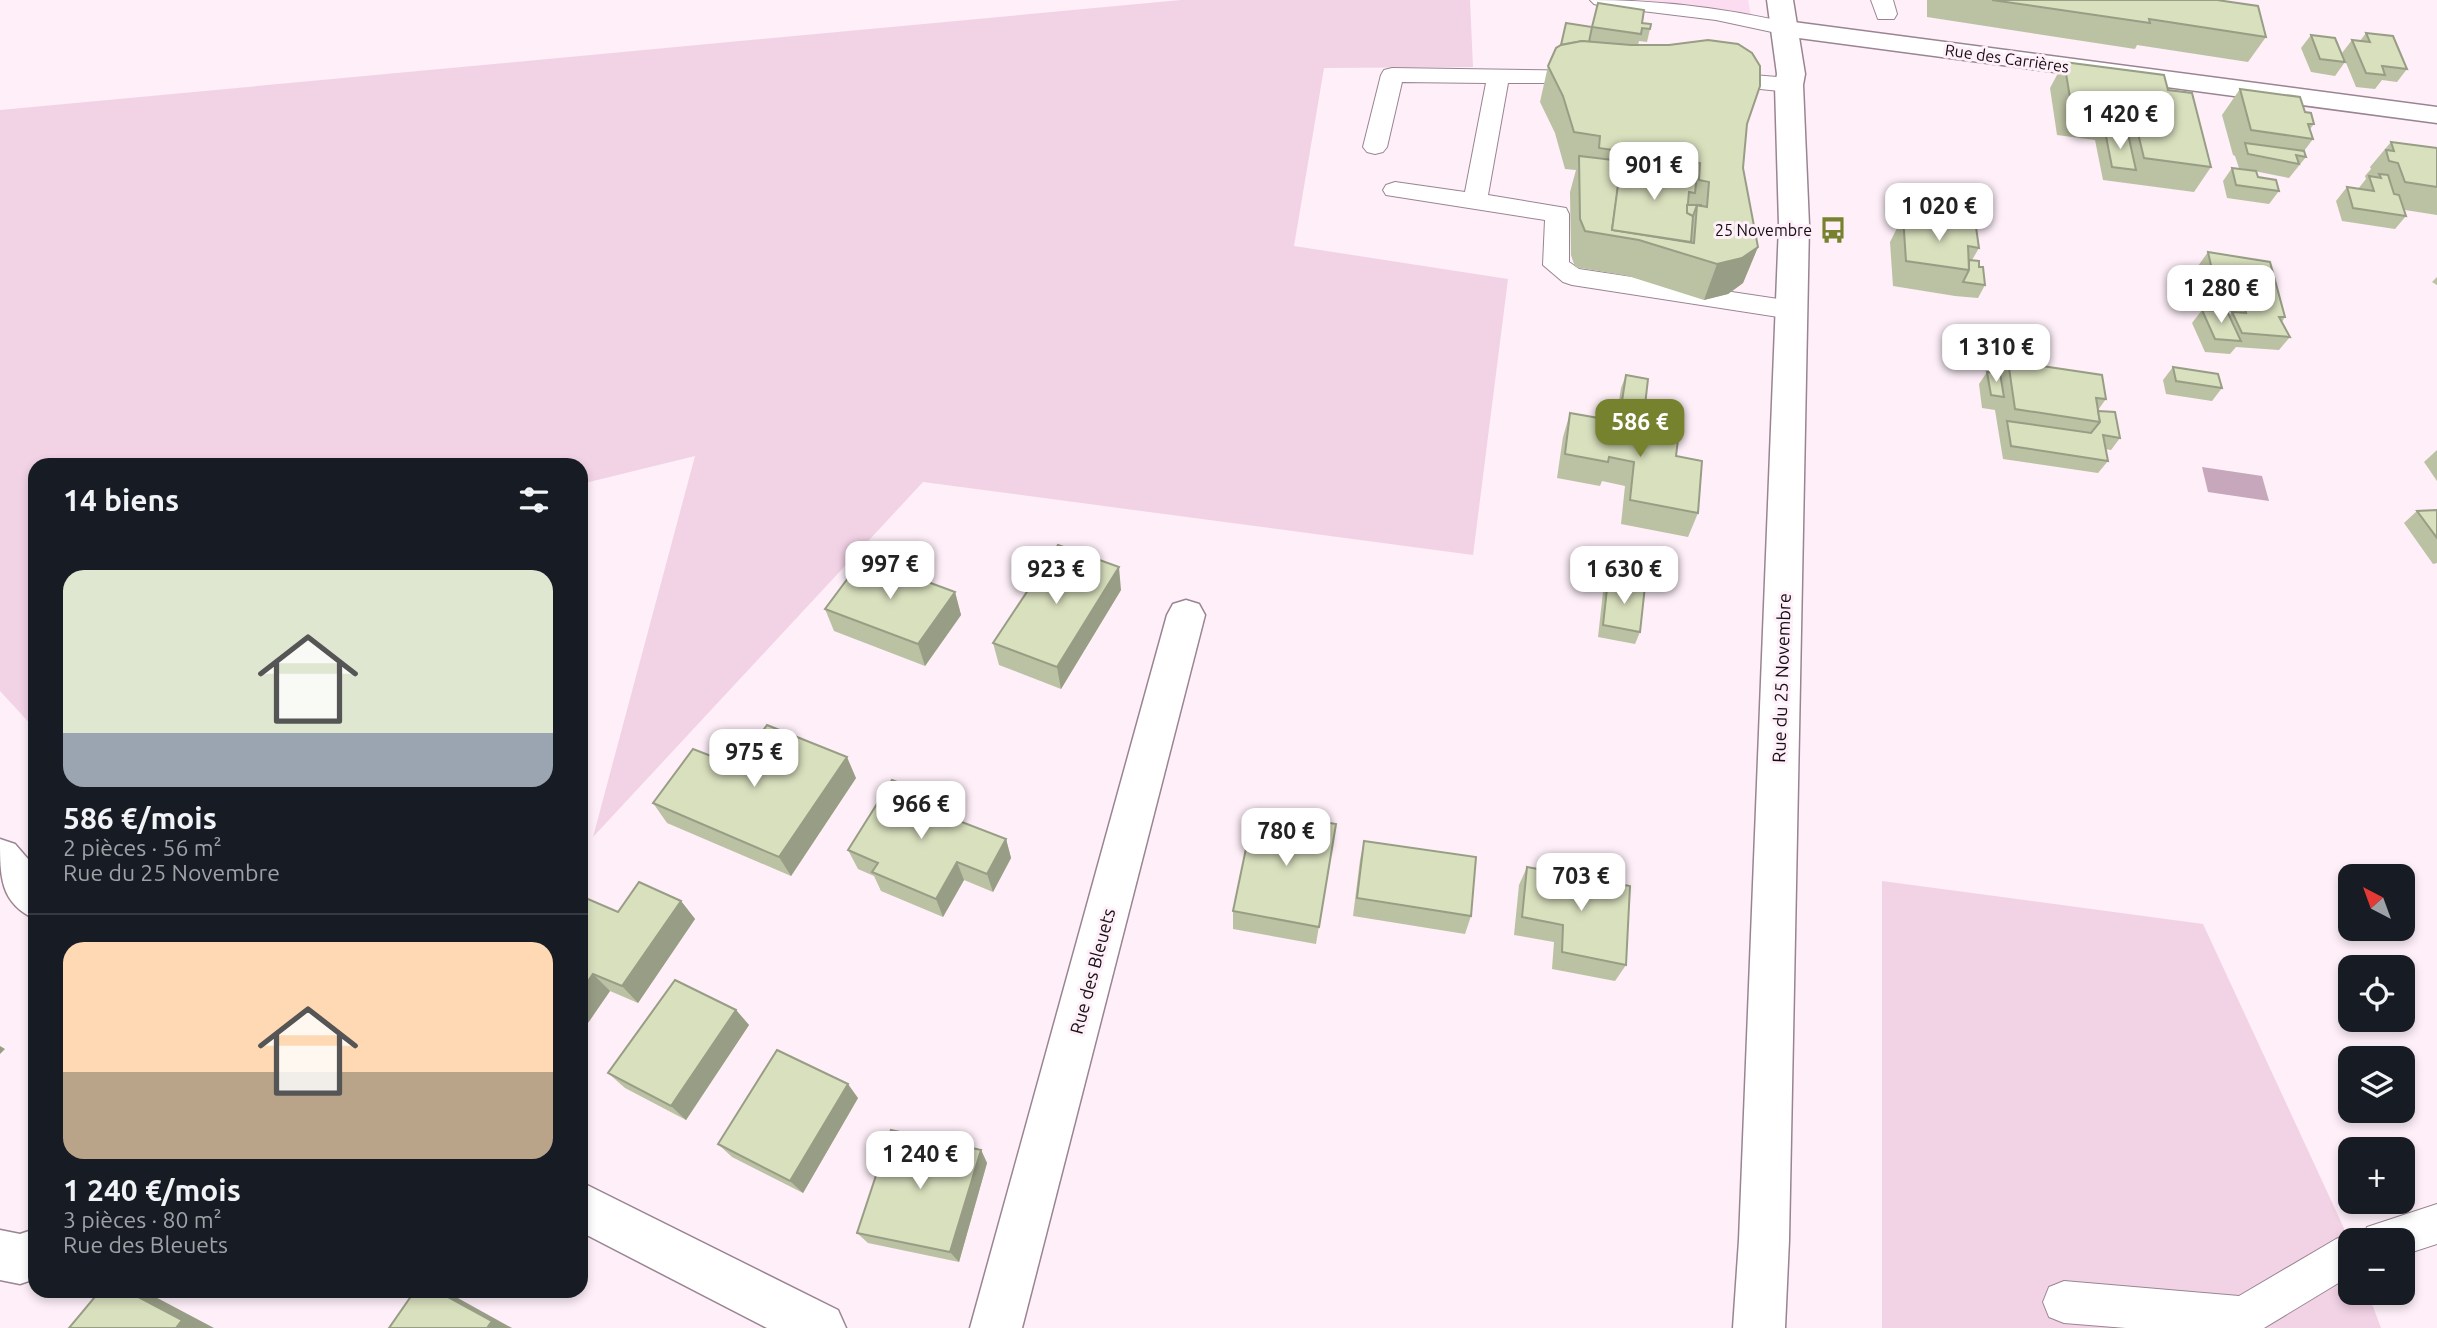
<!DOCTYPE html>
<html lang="fr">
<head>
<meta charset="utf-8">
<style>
	body { margin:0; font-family:Ubuntu,sans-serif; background:#242831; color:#f1f3f6; height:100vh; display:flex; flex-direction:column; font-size:26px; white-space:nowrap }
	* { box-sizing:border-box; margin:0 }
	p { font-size:23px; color:#9ea1a6 }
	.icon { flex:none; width:38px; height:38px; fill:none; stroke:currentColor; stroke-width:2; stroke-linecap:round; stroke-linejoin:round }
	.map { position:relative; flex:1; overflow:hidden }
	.sheet { position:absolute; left:28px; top:458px; width:560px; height:840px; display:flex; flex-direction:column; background:#171b24; border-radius:21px; box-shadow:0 4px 10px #0003 }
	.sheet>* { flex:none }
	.needle { width:46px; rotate:319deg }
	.buttons { position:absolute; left:2338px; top:864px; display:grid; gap:14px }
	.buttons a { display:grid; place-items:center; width:77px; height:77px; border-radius:14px; background:#171b24; box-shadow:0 4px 10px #0003; font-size:35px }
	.price { position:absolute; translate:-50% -60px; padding:0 16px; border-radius:14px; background:#fff; color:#222; font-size:23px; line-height:46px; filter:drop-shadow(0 2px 4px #0008) }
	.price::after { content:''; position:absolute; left:50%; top:42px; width:21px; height:16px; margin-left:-10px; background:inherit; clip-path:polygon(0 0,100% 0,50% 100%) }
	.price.selected { background:#77822f; color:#fff }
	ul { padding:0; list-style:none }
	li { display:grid; align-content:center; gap:14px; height:371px; padding:0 35px }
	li+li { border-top:2px solid #363941 }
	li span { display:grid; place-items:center; height:217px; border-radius:21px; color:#555 }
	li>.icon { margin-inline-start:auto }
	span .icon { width:126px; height:126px; fill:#fffc; stroke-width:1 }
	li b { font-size:30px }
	h2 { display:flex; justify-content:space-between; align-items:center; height:84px; padding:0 35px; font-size:30px }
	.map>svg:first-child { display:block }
	.built { fill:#fcdcf0 }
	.green { fill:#f2d3e6 }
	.water { fill:#c7a7bb }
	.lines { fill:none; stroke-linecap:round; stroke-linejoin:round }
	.lane-casing { stroke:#9a8492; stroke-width:2 }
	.street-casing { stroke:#9a8492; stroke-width:3 }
	.secondary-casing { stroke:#9a8492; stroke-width:3 }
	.lane { fill:#fff; fill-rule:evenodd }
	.street { fill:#fff; fill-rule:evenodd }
	.secondary { fill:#fff; fill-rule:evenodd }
	.wall { fill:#bbc1a3 }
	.shaded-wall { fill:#989d85 }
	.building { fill:#d9e0be; stroke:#989d85; stroke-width:2 }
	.labels { text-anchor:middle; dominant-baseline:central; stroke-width:6; stroke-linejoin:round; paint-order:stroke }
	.far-street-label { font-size:16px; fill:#160e13; stroke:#feeff8 }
	.far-poi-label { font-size:16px; fill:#160e13; stroke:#feeff8; text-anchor:end }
	.street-label { font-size:18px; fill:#160e13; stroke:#feeff8 }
</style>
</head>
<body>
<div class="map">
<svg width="2437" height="1328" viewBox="0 0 2437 1328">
	<rect width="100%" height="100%" fill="#feeff8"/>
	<polygon class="built" points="1614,0 1748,0 1751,16"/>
	<g class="green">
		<polygon points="1181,0 1470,0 1473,67 1324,68 1294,246 1508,279 1473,555 923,482 593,837 695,456 581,484 581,466 35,466 35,729 0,691 0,110"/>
		<polygon points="1882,881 2203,924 2343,1226 2350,1245 2350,1293 2368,1293 2381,1328 1882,1328"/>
	</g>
	<polygon class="water" points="2202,467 2262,476 2269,501 2208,492"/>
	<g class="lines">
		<defs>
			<g id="lane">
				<path d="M1590 0C1660 0 1726 8 1794 24L1797 29 1794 34 1786 35 1716 20 1601 6 1594 4Z"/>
				<polygon points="1871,0 1893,0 1897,14 1894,19 1878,19"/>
				<polygon points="1392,68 1597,71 1600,76 1597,81 1589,83 1508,83 1488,195 1566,208 1569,214 1569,262 1579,269 1792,301 1801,304 1805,310 1801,316 1792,319 1572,285 1563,282 1543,265 1545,220 1386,195 1383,190 1386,185 1395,182 1465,192 1486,83 1402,82 1387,147 1383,152 1375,154 1367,152 1363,147 1381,75 1384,70"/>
				<polygon points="1718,72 1789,78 1797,80 1800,85 1797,90 1789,92 1710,84 1707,79 1710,74"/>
				<polygon points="2437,1204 2437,1244 2403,1255 2403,1241 2350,1241 2350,1276 2264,1328 2126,1328 2064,1323 2049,1317 2043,1302 2049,1287 2064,1281 2239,1296 2336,1239 2350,1233 2362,1238 2367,1227"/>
			</g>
			<g id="street">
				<polygon points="1786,21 2437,107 2437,123 1777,35 1773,29 1777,23"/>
				<polygon points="1186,600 1199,604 1205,615 1022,1328 970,1328 1167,615 1173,604"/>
				<path d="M0 839 15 844 35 867V919C0 903 0 877 0 839Z"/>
				<polygon points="581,1182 838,1310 846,1328 767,1328 581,1232"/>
				<polygon points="35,1229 35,1279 20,1284 0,1280 0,1230 20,1234"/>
			</g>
			<polygon id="secondary" points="1767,0 1793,0 1805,74 1803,85 1809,225 1789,1240 1785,1328 1733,1328 1739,1240 1779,225 1775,85 1777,74"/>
		</defs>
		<use href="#lane" class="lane-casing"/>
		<use href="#street" class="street-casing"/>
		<use href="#secondary" class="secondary-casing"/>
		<use href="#lane" class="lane"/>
		<use href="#street" class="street"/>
		<use href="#secondary" class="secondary"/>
	</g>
	<g class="wall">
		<polygon points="1927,0 2217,0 2266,37 2248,62 2137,45 2135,49 1927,17"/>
		<polygon points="1642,23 1650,29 1647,42 1639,41 1638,45 1747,124 1743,168 1758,247 1743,283 1728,294 1704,300 1628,276 1575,267 1571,255 1570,192 1576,170 1565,169 1555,133 1540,102 1548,66 1592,27"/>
		<polygon points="2366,33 2407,69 2397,82 2382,80 2375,89 2356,87 2342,53 2352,40 2360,41"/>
		<polygon points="2311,35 2345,62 2335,76 2311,72 2301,48"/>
		<polygon points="2064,62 2168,90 2211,167 2194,192 2103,180 2095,140 2057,135 2050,88"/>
		<polygon points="2240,89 2305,112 2314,124 2310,129 2313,139 2304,151 2306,157 2289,178 2239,168 2235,156 2233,155 2222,115"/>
		<polygon points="2391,142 2437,148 2437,215 2405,210 2406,216 2395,229 2342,221 2336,201 2347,187 2358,189 2366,179 2365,176 2371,169 2370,167"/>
		<polygon points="2232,168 2258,177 2279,191 2269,204 2227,198 2223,181"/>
		<polygon points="1903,216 1979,248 1972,260 1979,267 1985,285 1978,298 1955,296 1893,286 1890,242"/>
		<polygon points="2208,252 2270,262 2285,317 2282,322 2290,337 2279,350 2236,347 2230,354 2205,352 2192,323 2202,310 2229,316 2232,312 2226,286 2202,283 2198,266"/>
		<polygon points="2437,277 2437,285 2432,282"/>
		<polygon points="2008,361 2106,399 2098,410 2120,438 2111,450 2105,449 2108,461 2098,473 2003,459 1995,410 1982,408 1979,384 1987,372 2000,373"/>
		<polygon points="2173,367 2222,388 2212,401 2166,394 2163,380"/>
		<polygon points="1626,375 1645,405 1640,418 1617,413 1621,388"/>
		<polygon points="1570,413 1676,456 1698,513 1688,537 1621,524 1625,486 1602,481 1600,486 1557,478 1563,437"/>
		<polygon points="2437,450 2437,481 2424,462"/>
		<polygon points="2437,510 2437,563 2433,564 2404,523 2417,511"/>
		<polygon points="1608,580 1640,632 1635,644 1598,637 1603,592"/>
		<polygon points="1121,590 1061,689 999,665 993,643"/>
		<polygon points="955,592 961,615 925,666 834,631 825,609"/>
		<polygon points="737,766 856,778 791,876 667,823 653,803"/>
		<polygon points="948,803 954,819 1006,839 1011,858 993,892 964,880 943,917 881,891 874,876 858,869 848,850"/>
		<polygon points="1336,824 1316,944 1233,929 1233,911"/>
		<polygon points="1364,841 1471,916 1465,934 1353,916 1360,860"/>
		<polygon points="1527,867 1626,965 1615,981 1552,969 1554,942 1514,935 1519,885"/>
		<polygon points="581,896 618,912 681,901 695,919 638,1003 610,991 581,1033"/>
		<polygon points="736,1010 749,1025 686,1120 625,1088 608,1073"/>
		<polygon points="858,1098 803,1193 732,1157 718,1144"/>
		<polygon points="981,1150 987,1163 959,1262 868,1243 857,1233"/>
	</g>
	<g class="shaded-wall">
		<polygon points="1758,247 1743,283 1728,294 1704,300 1717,264"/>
		<polygon points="1119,567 1121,590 1061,689 1057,667"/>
		<polygon points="955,592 961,615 925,666 918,644"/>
		<polygon points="847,757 856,778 791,876 779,857"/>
		<polygon points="948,803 955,823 941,814"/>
		<polygon points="1006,839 1011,858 993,892 987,874"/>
		<polygon points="957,862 964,880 943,917 936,899"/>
		<polygon points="681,901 695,919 638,1003 622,986"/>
		<polygon points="593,974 610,991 581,1033 581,991"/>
		<polygon points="736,1010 749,1025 686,1120 671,1106"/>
		<polygon points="0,1046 5,1049 0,1054"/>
		<polygon points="848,1084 858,1098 803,1193 790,1181"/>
		<polygon points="981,1150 987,1163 959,1262 950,1252"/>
		<polygon points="129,1292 146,1292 214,1328 176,1328"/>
		<polygon points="439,1292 447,1292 512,1328 487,1328"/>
	</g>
	<g class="building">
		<polygon points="1992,0 2217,0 2258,6 2266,37 2149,19 2150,23"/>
		<polygon points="1598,3 1644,10 1642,23 1651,24 1650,29 1642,28 1641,34 1592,27"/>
		<polygon points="1566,23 1592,27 1589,42 1582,41 1561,45"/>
		<polygon points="2366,33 2393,36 2407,69 2382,66 2385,75 2366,73 2352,40 2370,42"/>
		<polygon points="2311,35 2335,38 2345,62 2320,59"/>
		<polygon points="1708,40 1738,44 1752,53 1760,66 1760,86 1747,124 1743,168 1758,247 1742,258 1717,264 1639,240 1585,231 1580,219 1579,156 1622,161 1612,230 1694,243 1697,205 1707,207 1709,182 1699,180 1700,163 1599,148 1600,136 1574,132 1563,96 1548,66 1556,48 1561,45 1582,41 1631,45 1669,45"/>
		<polygon points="2064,62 2164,75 2168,90 2192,93 2211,167 2144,158 2135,121 2112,118 2111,114 2072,109"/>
		<polygon points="2240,89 2300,97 2305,112 2311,113 2314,124 2308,124 2313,139 2251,130"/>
		<polygon points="2105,131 2128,134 2136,170 2112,167"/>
		<polygon points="2391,142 2437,148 2437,187 2405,182 2398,163 2389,161 2386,150 2394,151"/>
		<polygon points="2245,143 2304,151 2306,157 2296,155 2299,164 2248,154"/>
		<polygon points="1621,162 1697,174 1695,193 1689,192 1687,213 1693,216 1691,242 1612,230"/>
		<polygon points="2232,168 2256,171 2258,177 2276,180 2279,191 2236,185"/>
		<polygon points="2379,174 2388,175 2394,194 2399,195 2406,216 2353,208 2347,187 2374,191 2369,176 2381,178"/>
		<polygon points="1687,205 1701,205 1701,206 1697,205 1693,216 1687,213"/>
		<polygon points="1903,216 1976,227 1979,248 1968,246 1969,270 1906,261"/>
		<polygon points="2208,252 2270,262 2285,317 2279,317 2290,337 2242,333 2232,312 2246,313 2236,273 2212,270"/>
		<polygon points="1969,260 1979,261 1979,267 1983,267 1985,285 1963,282 1969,270"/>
		<polygon points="2202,310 2227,311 2241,341 2215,339"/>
		<polygon points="2008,361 2102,375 2106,399 2096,398 2100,422 2015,409"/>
		<polygon points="2173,367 2218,374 2222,388 2176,381"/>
		<polygon points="1987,372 2000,373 2004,397 1991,395"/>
		<polygon points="1626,375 1648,379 1645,405 1622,401"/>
		<polygon points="2098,411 2115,412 2120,438 2103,435 2108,461 2011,446 2007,421 2091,433 2100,422"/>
		<polygon points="1570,413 1679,432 1676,456 1702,461 1698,513 1630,500 1634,462 1609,457 1608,462 1565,454"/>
		<polygon points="2437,510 2437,538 2417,511"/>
		<polygon points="1058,545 1119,567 1057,667 993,643"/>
		<polygon points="863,558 955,592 918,644 825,609"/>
		<polygon points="1608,580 1645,586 1640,632 1603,625"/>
		<polygon points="767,725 847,757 779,857 653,803 693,749 737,766"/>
		<polygon points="892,780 948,803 941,814 1006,839 987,874 957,862 936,899 872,872 878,863 848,850"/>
		<polygon points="1254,810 1336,824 1319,927 1233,911"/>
		<polygon points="1364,841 1476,857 1471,916 1357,898"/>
		<polygon points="1527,867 1630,886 1626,965 1562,952 1563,925 1522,917"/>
		<polygon points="639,882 681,901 622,986 593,974 581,991 581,896 618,912"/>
		<polygon points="675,980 736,1010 671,1106 608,1073"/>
		<polygon points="777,1050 848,1084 790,1181 718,1144"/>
		<polygon points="891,1130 981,1150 950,1252 857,1233"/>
		<polygon points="99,1292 129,1292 182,1320 176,1328 69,1328"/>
		<polygon points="414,1292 439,1292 492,1321 487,1328 389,1328"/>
	</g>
	<defs>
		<symbol id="bus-bare" viewBox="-9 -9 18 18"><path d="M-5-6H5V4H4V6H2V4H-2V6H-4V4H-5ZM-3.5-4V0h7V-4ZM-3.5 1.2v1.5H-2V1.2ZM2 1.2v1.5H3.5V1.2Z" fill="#77822f" stroke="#feeff8" stroke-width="2.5" paint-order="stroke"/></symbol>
	</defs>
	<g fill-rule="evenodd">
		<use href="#bus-bare" x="1814" y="211" width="38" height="38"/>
	</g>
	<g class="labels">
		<g class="far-street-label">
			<text transform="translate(2007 58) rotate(8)">Rue des Carrières</text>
		</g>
		<g class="far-poi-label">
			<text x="1812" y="230">25 Novembre</text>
		</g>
		<g class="street-label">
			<text transform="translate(1781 678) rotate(-88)">Rue du 25 Novembre</text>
			<text transform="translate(1092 971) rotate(-75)">Rue des Bleuets</text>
		</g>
	</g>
</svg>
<div class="buttons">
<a><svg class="needle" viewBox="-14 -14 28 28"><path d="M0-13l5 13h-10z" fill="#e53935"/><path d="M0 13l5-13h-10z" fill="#9ea1a6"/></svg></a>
<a><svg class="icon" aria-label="locate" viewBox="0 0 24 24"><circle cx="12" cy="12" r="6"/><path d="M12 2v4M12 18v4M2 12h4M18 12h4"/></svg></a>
<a><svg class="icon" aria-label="layers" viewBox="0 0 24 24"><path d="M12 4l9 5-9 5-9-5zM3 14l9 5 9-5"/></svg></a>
<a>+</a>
<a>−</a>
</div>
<b class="price" style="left:2120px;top:151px">1 420 €</b>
<b class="price" style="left:1654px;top:202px">901 €</b>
<b class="price" style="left:1939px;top:243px">1 020 €</b>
<b class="price" style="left:2221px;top:325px">1 280 €</b>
<b class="price" style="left:1996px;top:384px">1 310 €</b>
<b class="price selected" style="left:1640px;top:459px">586 €</b>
<b class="price" style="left:890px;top:601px">997 €</b>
<b class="price" style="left:1056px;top:606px">923 €</b>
<b class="price" style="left:1624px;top:606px">1 630 €</b>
<b class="price" style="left:754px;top:789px">975 €</b>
<b class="price" style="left:921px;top:841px">966 €</b>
<b class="price" style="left:1286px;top:868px">780 €</b>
<b class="price" style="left:1581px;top:913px">703 €</b>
<b class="price" style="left:920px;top:1191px">1 240 €</b>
<section class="sheet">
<h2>14 biens<svg class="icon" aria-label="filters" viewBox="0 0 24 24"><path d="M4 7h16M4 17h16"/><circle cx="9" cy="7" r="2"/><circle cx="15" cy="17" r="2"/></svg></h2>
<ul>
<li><span style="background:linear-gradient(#dfe7d0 75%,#9aa5b1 0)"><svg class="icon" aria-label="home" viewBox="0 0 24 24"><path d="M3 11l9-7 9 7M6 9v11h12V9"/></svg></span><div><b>586 €/mois</b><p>2 pièces · 56 m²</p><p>Rue du 25 Novembre</p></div></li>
<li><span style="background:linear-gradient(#ffd9b3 60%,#b9a48a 0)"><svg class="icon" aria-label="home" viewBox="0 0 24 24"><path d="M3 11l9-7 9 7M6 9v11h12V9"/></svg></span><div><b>1 240 €/mois</b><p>3 pièces · 80 m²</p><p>Rue des Bleuets</p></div></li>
</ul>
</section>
</div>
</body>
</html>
